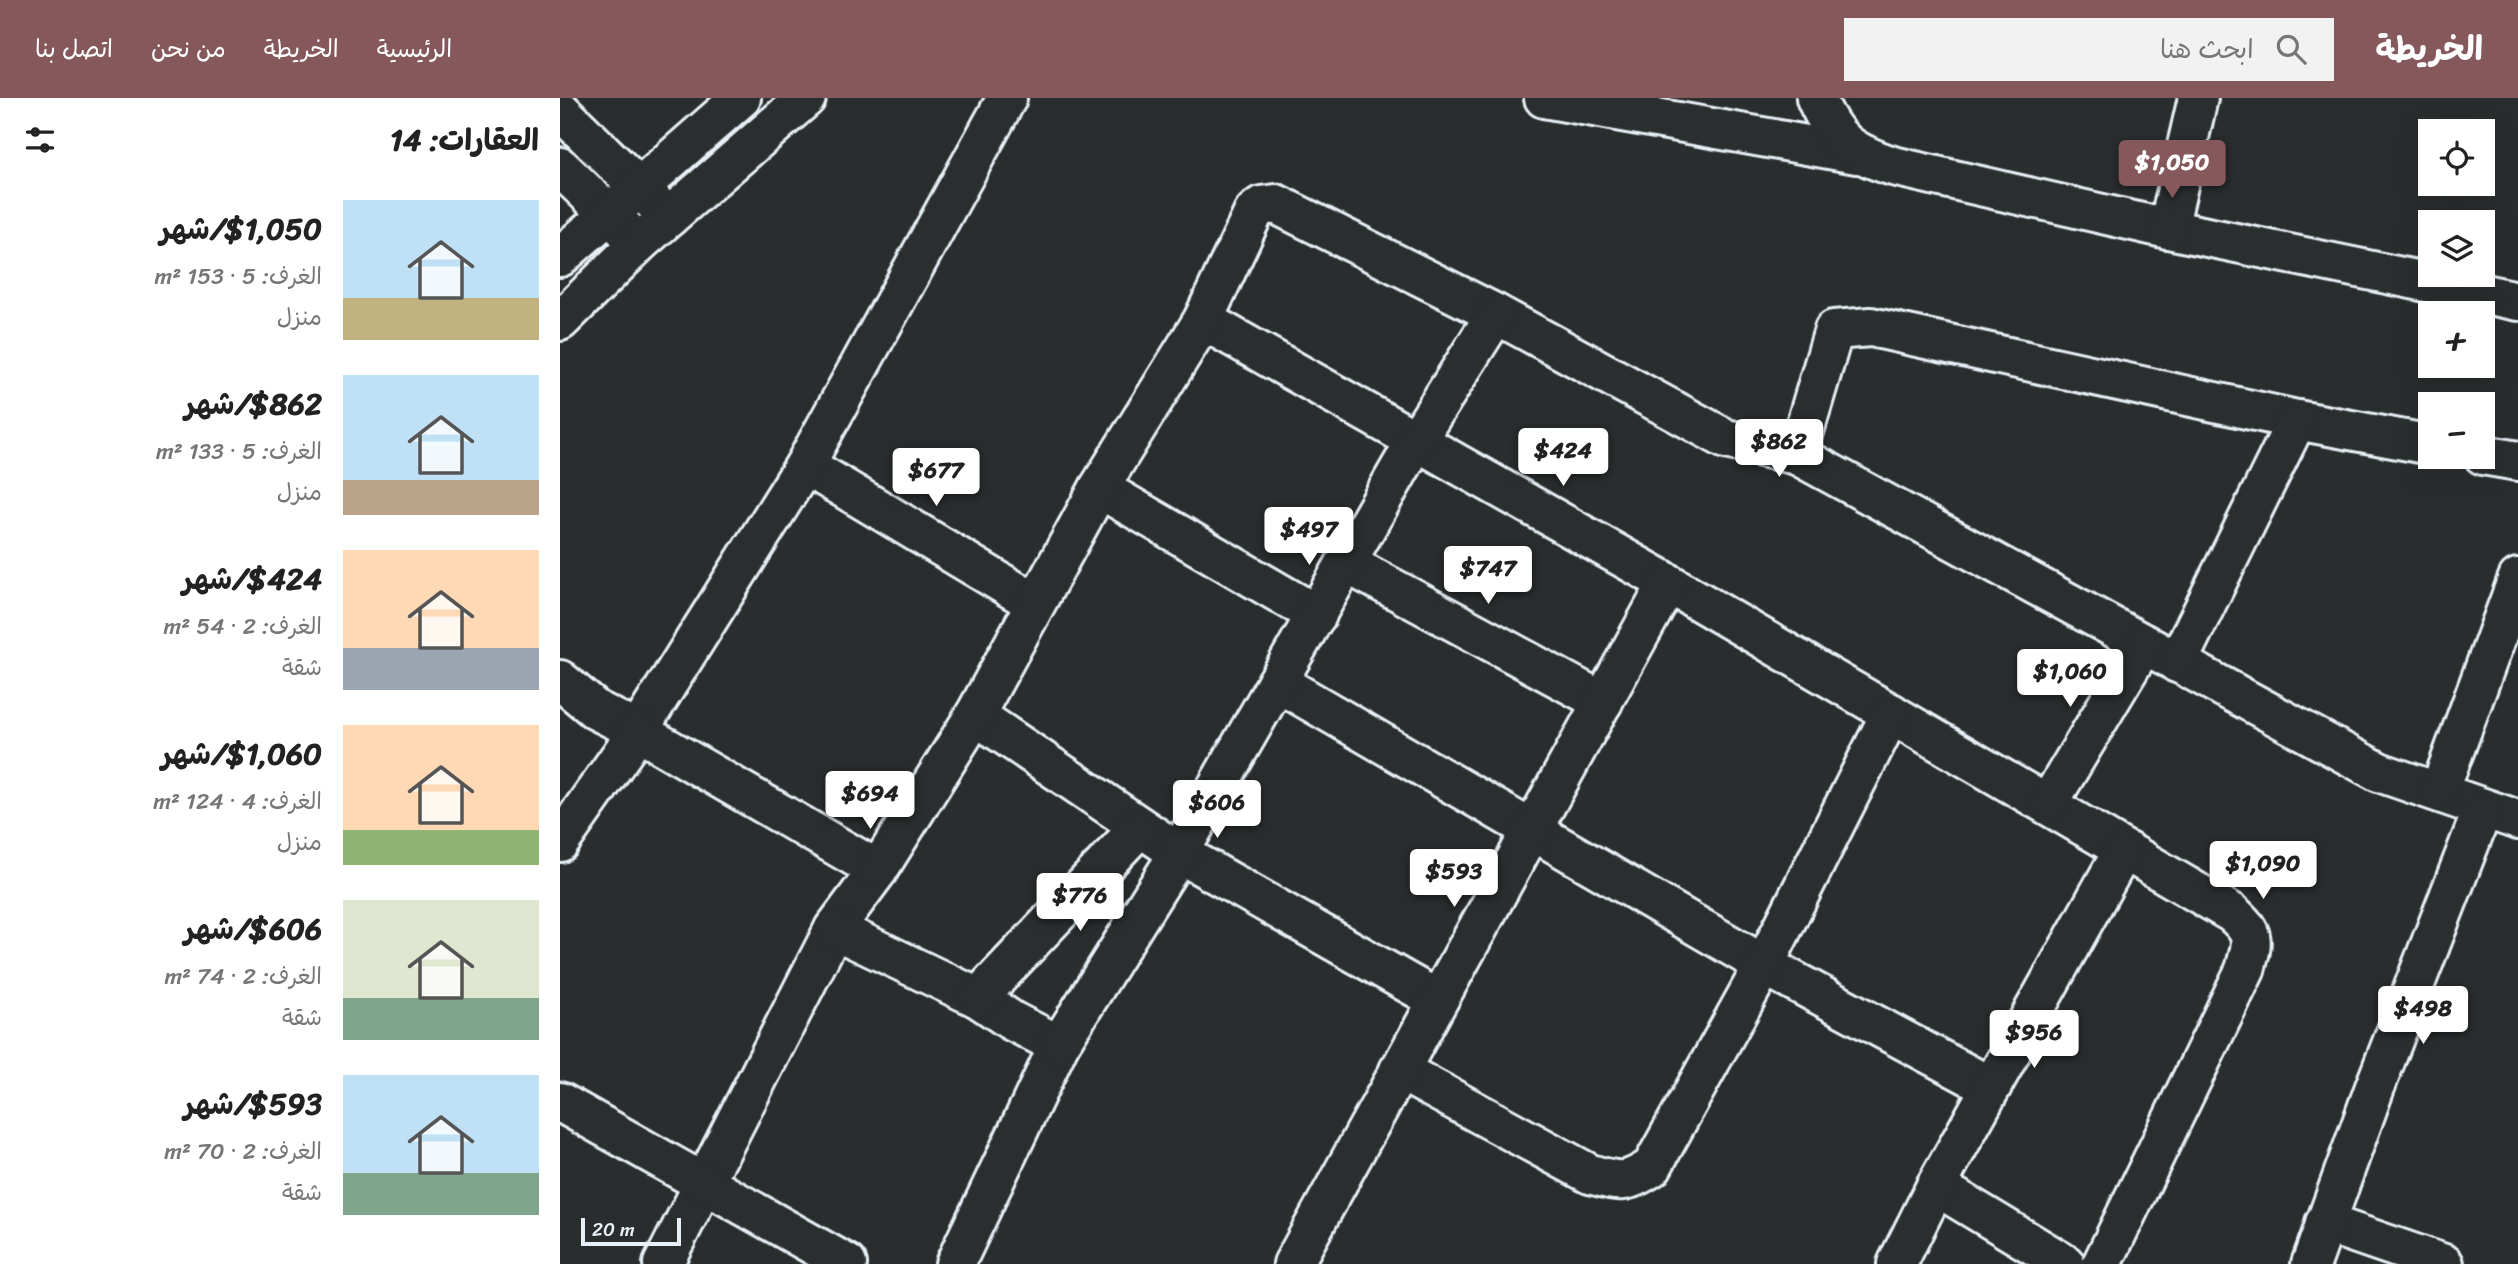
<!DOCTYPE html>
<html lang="ar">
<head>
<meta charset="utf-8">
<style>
	body { margin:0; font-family:Sriracha,"Playpen Sans Arabic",sans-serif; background:#f2f2f2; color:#222; direction:rtl; height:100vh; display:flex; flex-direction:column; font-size:26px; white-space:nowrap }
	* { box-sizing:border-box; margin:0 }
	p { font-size:23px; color:#767676 }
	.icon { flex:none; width:38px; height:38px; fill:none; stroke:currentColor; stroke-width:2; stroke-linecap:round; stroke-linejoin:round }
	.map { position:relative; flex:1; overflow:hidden; direction:ltr }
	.sheet { display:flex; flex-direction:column; background:#fff; width:560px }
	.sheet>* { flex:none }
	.fabs { position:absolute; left:1858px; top:21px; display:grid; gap:14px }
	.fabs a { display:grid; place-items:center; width:77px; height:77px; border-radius:0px; background:#fff; box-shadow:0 7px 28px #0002; font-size:35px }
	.scale { position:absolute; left:21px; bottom:18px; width:100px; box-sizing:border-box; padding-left:7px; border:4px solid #e8f1f8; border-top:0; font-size:19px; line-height:24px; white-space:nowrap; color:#e8f1f8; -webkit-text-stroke:5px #2a2d2e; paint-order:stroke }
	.price { position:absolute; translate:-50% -60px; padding:0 16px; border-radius:7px; background:#fff; color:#222; font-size:23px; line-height:46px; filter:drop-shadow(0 2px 4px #0008) }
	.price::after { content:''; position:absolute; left:50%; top:42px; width:21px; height:16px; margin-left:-10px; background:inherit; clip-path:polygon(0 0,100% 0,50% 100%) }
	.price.selected { background:#85585c; color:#fff }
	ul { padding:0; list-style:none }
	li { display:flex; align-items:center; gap:21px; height:175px; padding:0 21px }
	li span { display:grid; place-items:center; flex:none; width:196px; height:140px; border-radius:0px; color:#555 }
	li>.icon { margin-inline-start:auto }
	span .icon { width:84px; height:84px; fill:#fffc; stroke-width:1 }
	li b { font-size:30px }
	h2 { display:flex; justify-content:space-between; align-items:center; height:84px; padding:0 21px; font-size:30px }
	header { display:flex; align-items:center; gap:42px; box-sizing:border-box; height:98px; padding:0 35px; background:#85585c; color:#fff }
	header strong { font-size:33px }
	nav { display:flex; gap:38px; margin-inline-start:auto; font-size:24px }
	.search { width:490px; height:63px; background:#f2f2f2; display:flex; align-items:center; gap:18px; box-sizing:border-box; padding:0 24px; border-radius:0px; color:#767676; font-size:26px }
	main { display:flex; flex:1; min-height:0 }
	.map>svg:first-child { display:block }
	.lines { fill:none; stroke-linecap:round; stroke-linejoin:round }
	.minor-casing { stroke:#e8f1f8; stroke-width:44 }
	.tertiary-casing { stroke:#e8f1f8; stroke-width:44 }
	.minor { stroke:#2a2d2e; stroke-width:38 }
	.tertiary { stroke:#2a2d2e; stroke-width:38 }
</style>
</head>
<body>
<header>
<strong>الخريطة</strong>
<div class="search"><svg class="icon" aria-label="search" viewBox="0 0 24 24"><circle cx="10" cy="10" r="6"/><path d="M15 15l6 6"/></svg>ابحث هنا</div>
<nav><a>الرئيسية</a><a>الخريطة</a><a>من نحن</a><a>اتصل بنا</a></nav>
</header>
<main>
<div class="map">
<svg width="1958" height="1166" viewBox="0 0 1958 1166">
	<rect width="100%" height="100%" fill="#2a2d2e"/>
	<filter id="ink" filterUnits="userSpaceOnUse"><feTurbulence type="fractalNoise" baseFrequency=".0143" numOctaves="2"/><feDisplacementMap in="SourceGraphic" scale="14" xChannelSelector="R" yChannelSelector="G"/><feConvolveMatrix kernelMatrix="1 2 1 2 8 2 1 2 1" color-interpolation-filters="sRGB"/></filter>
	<g filter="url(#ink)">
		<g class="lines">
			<defs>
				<g id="minor">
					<polyline points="984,0 1297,56"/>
					<path d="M1256 0C1275 43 1290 54 1333 68L1608 131 1958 203"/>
					<polyline points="0,12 109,119"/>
					<polyline points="0,69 79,145"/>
					<polyline points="1608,131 1638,0"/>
					<path d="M643 222 1108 485 1672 815C1696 836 1693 843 1685 872L1542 1166"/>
					<polyline points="1871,347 1737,322 1311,229 1274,232 1237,357 1819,674 1958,722"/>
					<polyline points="1923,357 1958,363"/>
					<polyline points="245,367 475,505"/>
					<polyline points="539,390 757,517"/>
					<polyline points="786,465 1043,604"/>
					<polyline points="1617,565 1737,322"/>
					<polyline points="0,582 36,612 78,633 245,367 447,0"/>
					<polyline points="717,584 1204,867 1431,989"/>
					<polyline points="415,617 619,755 878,902"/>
					<polyline points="1879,694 1958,480"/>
					<polyline points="1488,706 1584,546"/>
					<polyline points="0,744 78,633 318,772 274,831 103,1166"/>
					<polyline points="318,772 415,617 539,390 643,222 694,114 701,108 716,106 936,216 1166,341 1237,357"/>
					<polyline points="274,831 418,900 452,923 499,947 395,1166"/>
					<polyline points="418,900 579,730"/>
					<polyline points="499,947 619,755 857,341 936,216"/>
					<path d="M839 972 1030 1076C1059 1084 1065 1087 1092 1069L1204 867 1331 615"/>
					<polyline points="0,1004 287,1166"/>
					<polyline points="1376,1088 1505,1166"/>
					<polyline points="1765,1125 1884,1166"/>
					<polyline points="733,1166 1108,485"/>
					<polyline points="1337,1166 1376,1088 1563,753"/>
					<polyline points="1751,1166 1815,989 1923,711"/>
				</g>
				<g id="tertiary">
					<polyline points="0,159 181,0"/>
					<polyline points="0,223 79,145 246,0"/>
				</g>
			</defs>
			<use href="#minor" class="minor-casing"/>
			<use href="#tertiary" class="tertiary-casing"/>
			<use href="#minor" class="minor"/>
			<use href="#tertiary" class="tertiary"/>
		</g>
	</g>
</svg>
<div class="fabs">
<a><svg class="icon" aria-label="locate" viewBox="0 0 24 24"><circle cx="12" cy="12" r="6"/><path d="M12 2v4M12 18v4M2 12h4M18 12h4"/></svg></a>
<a><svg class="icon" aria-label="layers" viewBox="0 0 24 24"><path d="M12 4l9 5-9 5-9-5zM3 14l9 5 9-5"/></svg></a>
<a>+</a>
<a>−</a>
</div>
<div class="scale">20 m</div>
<b class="price selected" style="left:1612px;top:102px">$1,050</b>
<b class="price" style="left:1219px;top:381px">$862</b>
<b class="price" style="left:1003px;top:390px">$424</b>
<b class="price" style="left:376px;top:410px">$677</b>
<b class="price" style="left:749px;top:469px">$497</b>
<b class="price" style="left:928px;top:508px">$747</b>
<b class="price" style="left:1510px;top:611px">$1,060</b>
<b class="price" style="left:310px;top:733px">$694</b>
<b class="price" style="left:657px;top:742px">$606</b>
<b class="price" style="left:1703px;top:803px">$1,090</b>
<b class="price" style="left:894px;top:811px">$593</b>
<b class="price" style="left:520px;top:835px">$776</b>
<b class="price" style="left:1863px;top:948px">$498</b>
<b class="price" style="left:1474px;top:972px">$956</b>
</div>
<section class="sheet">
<h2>العقارات: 14<svg class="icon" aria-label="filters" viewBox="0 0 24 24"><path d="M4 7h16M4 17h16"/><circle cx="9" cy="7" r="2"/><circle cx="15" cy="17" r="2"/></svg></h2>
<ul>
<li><span style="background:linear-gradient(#bfe0f5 70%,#c2b280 0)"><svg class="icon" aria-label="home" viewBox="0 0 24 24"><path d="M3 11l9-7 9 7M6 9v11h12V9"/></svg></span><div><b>$1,050/شهر</b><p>الغرف: 5 · 153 m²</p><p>منزل</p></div></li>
<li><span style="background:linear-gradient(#bfe0f5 75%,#b9a48a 0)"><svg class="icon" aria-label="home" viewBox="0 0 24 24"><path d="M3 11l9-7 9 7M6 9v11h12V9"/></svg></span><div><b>$862/شهر</b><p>الغرف: 5 · 133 m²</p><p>منزل</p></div></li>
<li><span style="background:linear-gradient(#ffd9b3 70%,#9aa5b1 0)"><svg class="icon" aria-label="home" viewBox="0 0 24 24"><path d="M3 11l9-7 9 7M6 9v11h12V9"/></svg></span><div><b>$424/شهر</b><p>الغرف: 2 · 54 m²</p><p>شقة</p></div></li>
<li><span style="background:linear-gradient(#ffd9b3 75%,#8fb573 0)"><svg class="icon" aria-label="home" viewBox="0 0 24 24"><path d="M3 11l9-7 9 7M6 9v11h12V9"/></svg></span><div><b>$1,060/شهر</b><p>الغرف: 4 · 124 m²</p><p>منزل</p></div></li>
<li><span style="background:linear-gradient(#dfe7d0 70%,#7fa58c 0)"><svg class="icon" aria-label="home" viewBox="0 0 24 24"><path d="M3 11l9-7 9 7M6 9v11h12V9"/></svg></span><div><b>$606/شهر</b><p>الغرف: 2 · 74 m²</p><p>شقة</p></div></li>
<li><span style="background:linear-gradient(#bfe0f5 70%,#7fa58c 0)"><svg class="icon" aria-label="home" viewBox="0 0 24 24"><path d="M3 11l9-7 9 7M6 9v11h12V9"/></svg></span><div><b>$593/شهر</b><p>الغرف: 2 · 70 m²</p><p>شقة</p></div></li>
</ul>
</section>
</main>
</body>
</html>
